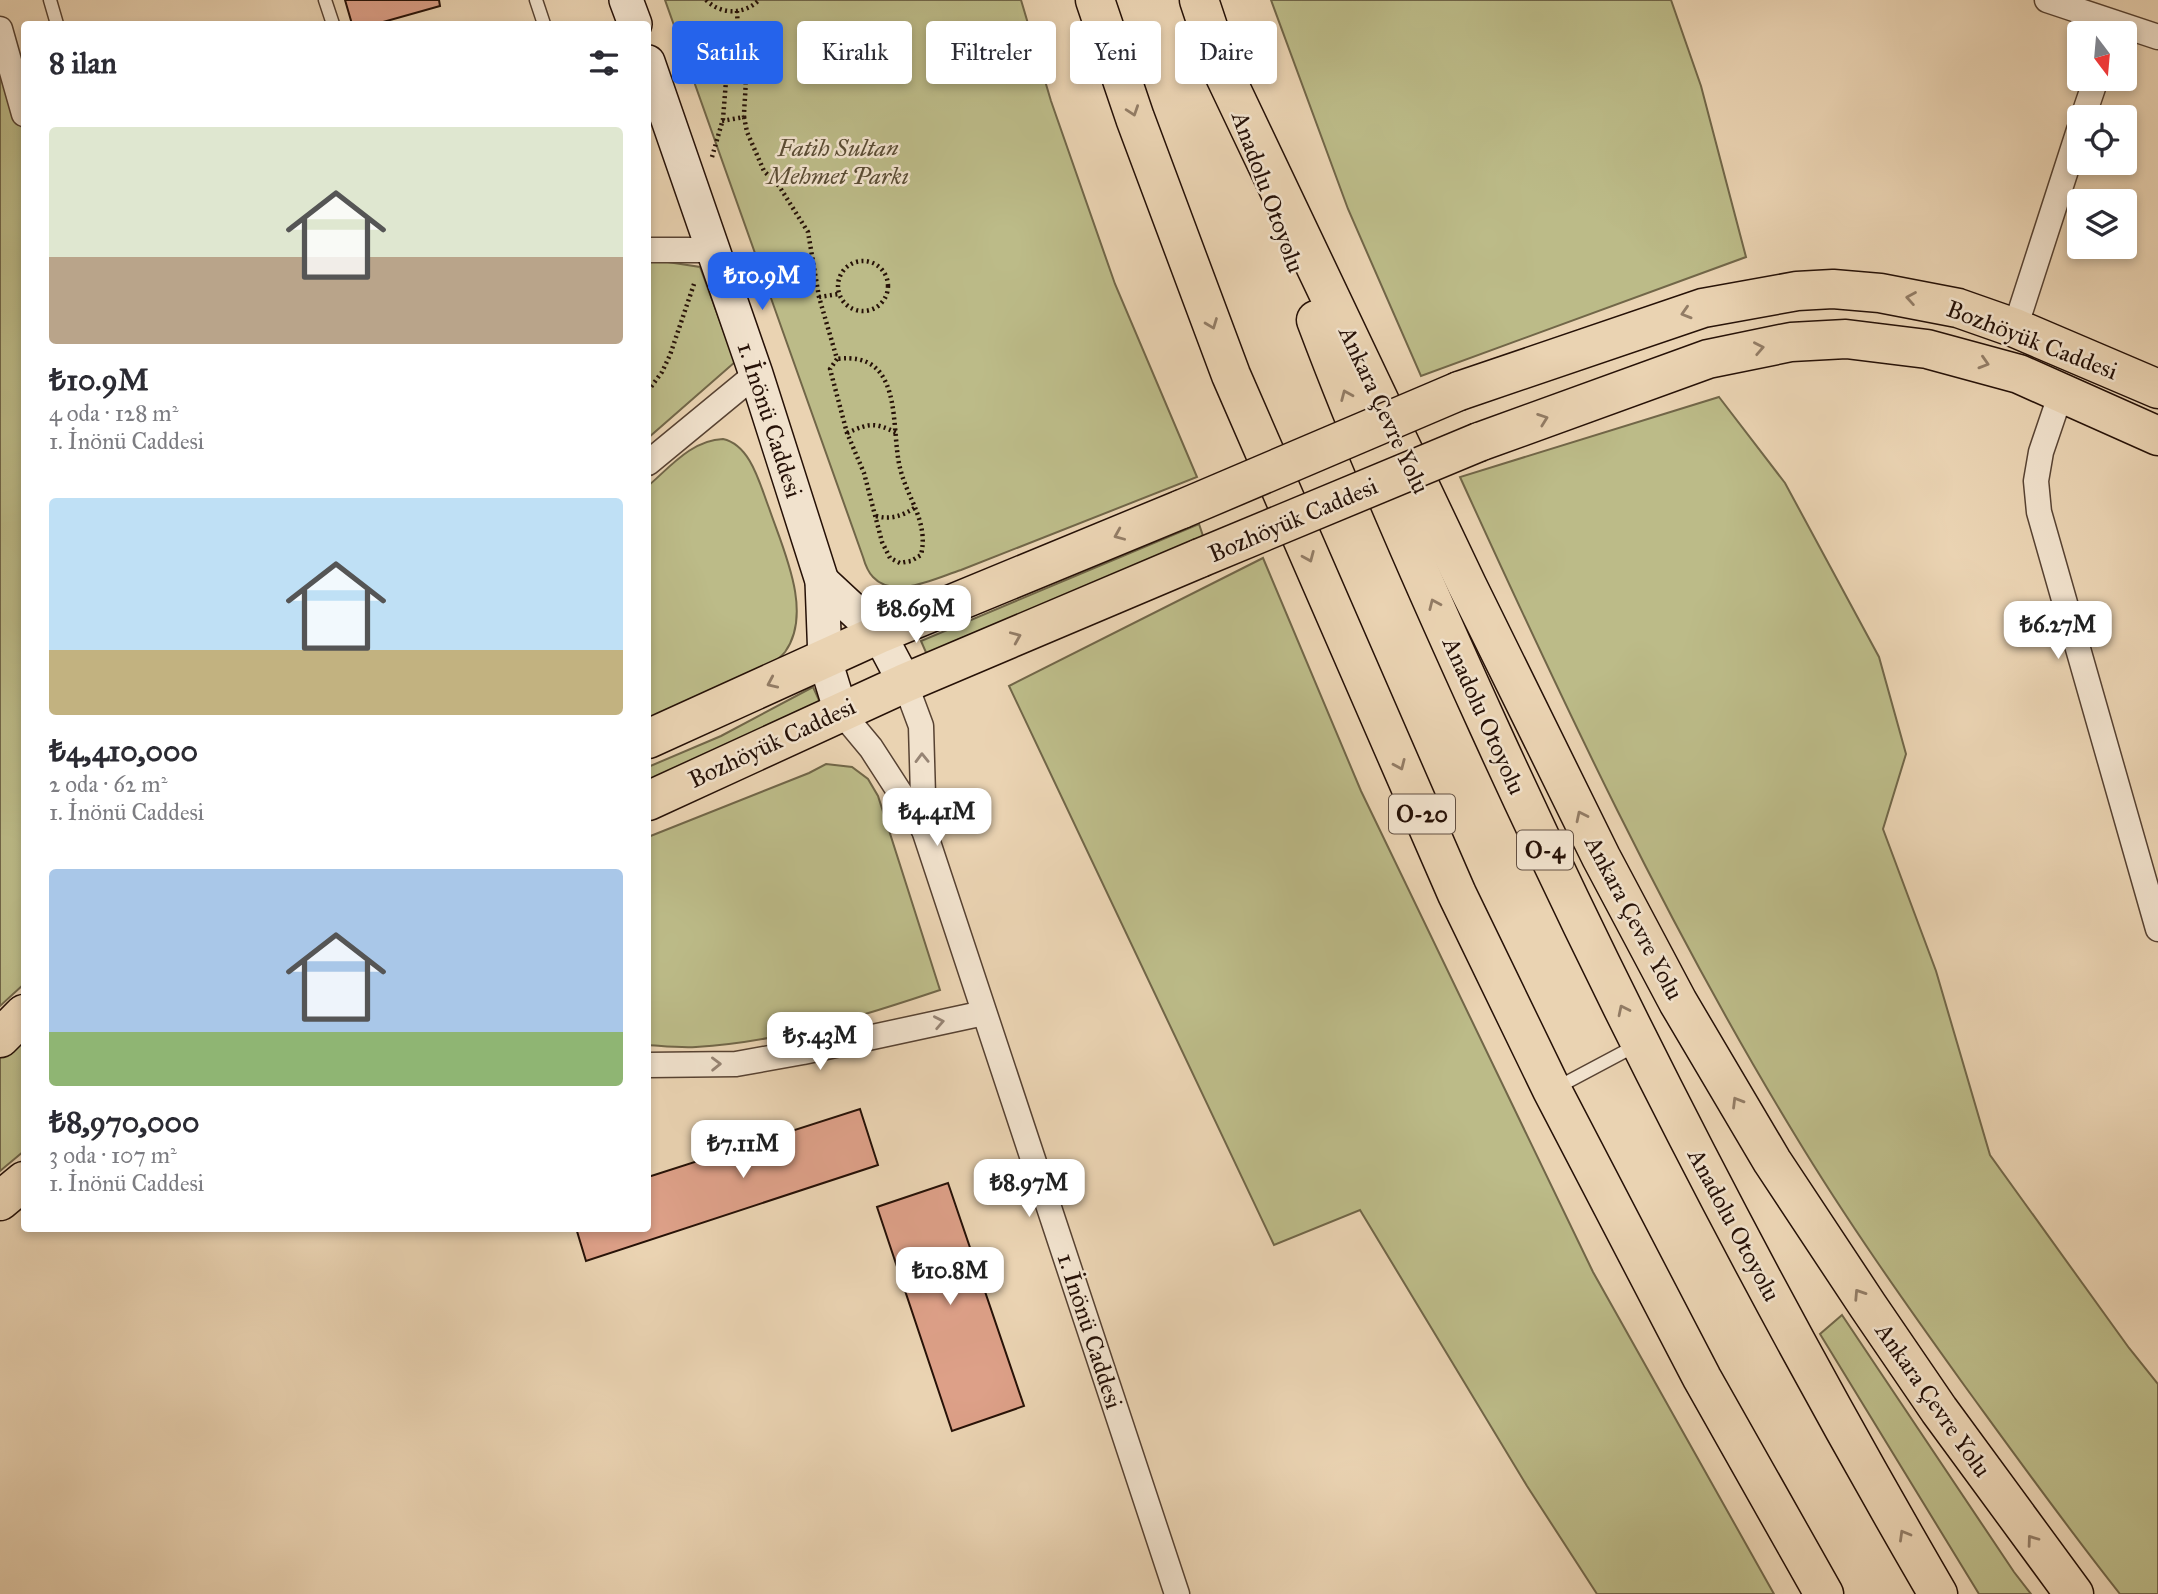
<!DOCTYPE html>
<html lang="tr">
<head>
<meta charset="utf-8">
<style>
	body { margin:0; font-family:"IM FELL Great Primer",serif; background:#f2f2f3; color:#2b2b33; height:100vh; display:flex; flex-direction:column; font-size:26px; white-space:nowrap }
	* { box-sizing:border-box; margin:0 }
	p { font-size:23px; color:#7c7c81 }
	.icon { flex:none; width:38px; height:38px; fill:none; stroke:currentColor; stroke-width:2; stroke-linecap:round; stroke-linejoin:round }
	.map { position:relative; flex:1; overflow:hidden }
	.sheet { position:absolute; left:21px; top:21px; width:630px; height:1211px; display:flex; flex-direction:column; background:#fff; border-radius:7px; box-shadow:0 4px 10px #0003 }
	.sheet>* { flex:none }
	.top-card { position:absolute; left:672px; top:21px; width:665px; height:63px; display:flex; gap:14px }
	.needle { width:46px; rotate:164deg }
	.controls { position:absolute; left:2067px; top:21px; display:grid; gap:14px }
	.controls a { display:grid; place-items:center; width:70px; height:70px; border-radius:7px; background:#fff; box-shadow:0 4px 10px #0003; font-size:35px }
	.price { position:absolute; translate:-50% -60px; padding:0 16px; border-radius:14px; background:#fff; color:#222; font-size:23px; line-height:46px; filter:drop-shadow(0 2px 4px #0008) }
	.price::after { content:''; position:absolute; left:50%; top:42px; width:21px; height:16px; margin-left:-10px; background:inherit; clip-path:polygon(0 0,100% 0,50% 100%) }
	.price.active { background:#2563eb; color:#fff }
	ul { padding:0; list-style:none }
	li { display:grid; align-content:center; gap:14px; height:371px; padding:0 28px }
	li span { display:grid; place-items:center; height:217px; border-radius:7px; color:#555 }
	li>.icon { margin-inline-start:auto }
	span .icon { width:126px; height:126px; fill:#fffc; stroke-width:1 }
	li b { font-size:30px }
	h2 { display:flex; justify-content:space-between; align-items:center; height:84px; padding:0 28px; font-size:30px }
	.chip { padding:0 24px; border-radius:7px; background:#fff; box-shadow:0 4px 10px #0003; font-size:24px; line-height:63px }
	.chip.active { background:#2563eb; color:#fff }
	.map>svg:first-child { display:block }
	.green { fill:#bcbb88; stroke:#716648; stroke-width:2 }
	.building { fill:#dda088; stroke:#261107; stroke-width:2 }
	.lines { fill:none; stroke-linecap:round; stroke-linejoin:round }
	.lane-casing { stroke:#574232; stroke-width:15 }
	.street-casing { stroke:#574232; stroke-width:27 }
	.secondary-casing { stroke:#261107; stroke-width:36 }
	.primary-casing { stroke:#261107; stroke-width:41 }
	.highway-casing { stroke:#261107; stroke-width:41 }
	.path { stroke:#261107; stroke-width:4.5; stroke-dasharray:2 3.5; stroke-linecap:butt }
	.lane { stroke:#f1e2cd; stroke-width:12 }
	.street { stroke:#f1e2cd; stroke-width:24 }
	.secondary { stroke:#f1e2cd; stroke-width:33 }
	.primary { stroke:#ead3b2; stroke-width:38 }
	.highway { stroke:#ead3b2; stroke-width:38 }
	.primary-bridge-casing { stroke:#261107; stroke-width:41; stroke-linecap:butt }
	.primary-bridge { stroke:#ead3b2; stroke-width:38 }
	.oneway { stroke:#927c65 }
	.oneway2 { stroke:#968474 }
	.labels { text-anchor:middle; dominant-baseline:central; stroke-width:5; stroke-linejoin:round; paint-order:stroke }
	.shield { fill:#f1e2cd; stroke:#635042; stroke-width:2 }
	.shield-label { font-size:23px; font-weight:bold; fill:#261107 }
	.park-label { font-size:24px; font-style:italic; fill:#5a4c34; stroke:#f1e2cd }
	.street-label { font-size:24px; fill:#261107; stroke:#f1e2cd }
</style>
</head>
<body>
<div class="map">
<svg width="2158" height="1594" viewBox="0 0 2158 1594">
	<rect width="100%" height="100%" fill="#ead3b2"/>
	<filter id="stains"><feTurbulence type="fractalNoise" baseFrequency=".00286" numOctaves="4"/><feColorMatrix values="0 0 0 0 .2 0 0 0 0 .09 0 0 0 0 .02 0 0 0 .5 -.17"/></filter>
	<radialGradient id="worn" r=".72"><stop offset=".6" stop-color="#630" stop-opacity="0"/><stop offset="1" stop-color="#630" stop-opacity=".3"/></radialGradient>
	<g class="green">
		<path d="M665 0H1021L1051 101 1115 284 1197 477 961 570C936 578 894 600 873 577 868 572 865 564 863 557Z"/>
		<polygon points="1271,0 1671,0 1701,86 1746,257 1421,376 1348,209"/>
		<polygon points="0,50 24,135 24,984 0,1006"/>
		<polygon points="648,259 700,267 735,362 648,438"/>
		<path d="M1719 397 1785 483 1879 657 1906 754 1883 829 1936 971 1990 1155 2129 1348 2158 1384V1594H2120C2066 1526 2015 1455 1964 1385 1905 1303 1847 1221 1795 1135 1667 925 1562 701 1460 477Z"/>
		<path d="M723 439C751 445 760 485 769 508 782 547 814 612 785 652 768 674 678 709 648 723V486C670 467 692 440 723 439Z"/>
		<polygon points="1199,524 1204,539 931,664 921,641"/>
		<polygon points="1263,558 1361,791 1593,1272 1774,1594 1597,1594 1527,1486 1360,1210 1274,1245 1009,686"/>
		<polygon points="813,687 824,711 648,786 648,767 721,736"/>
		<path d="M826 764 852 767 868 779 878 796 940 990C860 1017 780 1042 696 1047 680 1048 663 1046 648 1045V837L809 773Z"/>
		<polygon points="24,1034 24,1151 0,1171 0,1058"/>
		<polygon points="1842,1315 2014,1572 2031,1594 1979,1594 1820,1334"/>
	</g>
	<g class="building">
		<polygon points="345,0 439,0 440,6 376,24 352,24"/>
		<polygon points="860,1109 878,1165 586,1261 576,1228 648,1228 648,1177"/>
		<polygon points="948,1183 1024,1406 952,1431 877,1207"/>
	</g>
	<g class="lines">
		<defs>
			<g id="lane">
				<polyline points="50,0 57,24"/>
				<polyline points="325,0 333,24"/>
				<polyline points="536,0 544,24"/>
				<polyline points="1556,1088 1635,1046"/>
			</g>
			<g id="street">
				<polyline points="2047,0 2158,37"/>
				<polyline points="0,29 24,114"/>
				<polyline points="2083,117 2096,79"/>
				<polyline points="648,250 712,250"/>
				<polyline points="2015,328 2079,130"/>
				<polyline points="2061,393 2041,452 2036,481 2039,512 2158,929"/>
				<polyline points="648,463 756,374"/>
				<polyline points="841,712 871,748 924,830 921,726 905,683"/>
				<polyline points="924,830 1177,1594"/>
				<polyline points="648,1065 736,1064 803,1052 984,1013"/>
			</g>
			<g id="secondary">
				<polyline points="626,0 635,24"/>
				<polyline points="648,62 756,374 822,581 825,660 841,712"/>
				<polyline points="822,581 879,634 905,683"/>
			</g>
			<g id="primary">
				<polyline points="1459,391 1703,308 1797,291 1833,289 1880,293 1958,308 2015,328 2158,389"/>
				<polyline points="1479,442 1708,359 1791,342 1846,339 1927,349 2019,374 2158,436"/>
				<polyline points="648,739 879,634 1182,509"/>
				<polyline points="648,801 905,683 1200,558"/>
				<polyline points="0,1038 24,1014"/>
				<polyline points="0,1201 24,1181"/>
			</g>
			<g id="highway">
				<polyline points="1095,0 1135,118 1231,375 1457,894 1552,1090 1702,1378 1824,1594"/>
				<polyline points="1199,0 1223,72 1467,585 1601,857 1678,1002 1772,1161 1868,1306 1939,1410 2074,1594"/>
				<path d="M1316 320C1368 458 1428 593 1489 727 1624 1023 1774 1312 1938 1594"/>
			</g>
		</defs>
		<use href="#lane" class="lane-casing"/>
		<use href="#street" class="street-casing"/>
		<use href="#secondary" class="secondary-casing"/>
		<use href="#primary" class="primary-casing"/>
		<use href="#highway" class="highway-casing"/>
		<g class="path">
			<path d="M706 0C721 15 744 15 759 0"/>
			<path d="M744 117 747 132 764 171 779 186 808 232 819 297 837 359 830 369 847 433 864 473 882 542 890 558 900 563 911 561 921 555C929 522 907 498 900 468 890 428 905 350 837 359"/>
			<path d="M722 121 744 117C744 98 750 67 739 52"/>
			<polyline points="712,157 723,119 726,81 739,51 737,11"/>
			<circle cx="863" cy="286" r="25"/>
			<polyline points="819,297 839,294"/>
			<polyline points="648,391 662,372 670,355 694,284"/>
			<path d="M847 433C870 423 874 422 897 433"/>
			<path d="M876 516C891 520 902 516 916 507"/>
		</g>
		<use href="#lane" class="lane"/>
		<use href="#street" class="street"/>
		<use href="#secondary" class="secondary"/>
		<use href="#primary" class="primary"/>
		<use href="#highway" class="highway"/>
		<defs>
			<g id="primary-bridge">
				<polyline points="1182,509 1459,391"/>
				<polyline points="1200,558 1479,442"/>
			</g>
		</defs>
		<use href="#primary-bridge" class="primary-bridge-casing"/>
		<use href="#primary-bridge" class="primary-bridge"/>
	</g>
	<defs><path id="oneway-chevron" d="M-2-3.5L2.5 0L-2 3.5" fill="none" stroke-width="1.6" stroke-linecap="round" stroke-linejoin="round" transform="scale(1.75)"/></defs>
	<g class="oneway">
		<use href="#oneway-chevron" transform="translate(1133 111) rotate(71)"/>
		<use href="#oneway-chevron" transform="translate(1911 298) rotate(-170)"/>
		<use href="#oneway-chevron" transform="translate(1686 313) rotate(163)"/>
		<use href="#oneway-chevron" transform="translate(1212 324) rotate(69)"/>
		<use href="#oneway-chevron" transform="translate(1759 348) rotate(-11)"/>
		<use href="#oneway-chevron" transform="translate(1984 363) rotate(17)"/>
		<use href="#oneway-chevron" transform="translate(1346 395) rotate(-113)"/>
		<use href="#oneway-chevron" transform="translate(1543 419) rotate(-20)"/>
		<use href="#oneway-chevron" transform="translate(1119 535) rotate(157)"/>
		<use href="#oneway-chevron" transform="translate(1309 557) rotate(67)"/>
		<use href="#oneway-chevron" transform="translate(1434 604) rotate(-114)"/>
		<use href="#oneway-chevron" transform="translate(1016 637) rotate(-23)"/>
		<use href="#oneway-chevron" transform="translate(772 683) rotate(156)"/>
		<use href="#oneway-chevron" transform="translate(1400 765) rotate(66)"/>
		<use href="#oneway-chevron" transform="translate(1581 816) rotate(-116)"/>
		<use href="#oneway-chevron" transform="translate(1623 1010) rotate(-116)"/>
		<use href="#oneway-chevron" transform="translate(1737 1102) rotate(-121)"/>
		<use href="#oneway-chevron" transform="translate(1859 1294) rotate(-123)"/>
		<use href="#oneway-chevron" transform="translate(1904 1535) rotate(-120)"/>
		<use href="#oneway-chevron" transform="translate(2032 1540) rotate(-126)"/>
	</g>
	<g class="oneway2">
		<use href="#oneway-chevron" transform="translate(922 758) rotate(-91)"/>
		<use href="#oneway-chevron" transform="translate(939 1022) rotate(-11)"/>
		<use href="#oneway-chevron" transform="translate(716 1064) rotate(-1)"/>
	</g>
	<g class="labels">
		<g class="shield">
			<rect x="1389" y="794.5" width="66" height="39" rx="5"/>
			<rect x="1517" y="830.5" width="56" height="39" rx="5"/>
		</g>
		<g class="shield-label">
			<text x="1422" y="814">O-20</text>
			<text x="1545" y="850">O-4</text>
		</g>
		<g class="park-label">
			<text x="838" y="148">Fatih Sultan<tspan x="838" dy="28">Mehmet Parkı</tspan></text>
		</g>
		<g class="street-label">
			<text transform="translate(1268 192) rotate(70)">Anadolu Otoyolu</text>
			<text transform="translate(2032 340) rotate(21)">Bozhöyük Caddesi</text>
			<text transform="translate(1384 410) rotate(65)">Ankara Çevre Yolu</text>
			<text transform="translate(770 420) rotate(72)">1. İnönü Caddesi</text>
			<text transform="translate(1293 520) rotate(-23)">Bozhöyük Caddesi</text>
			<text transform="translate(1484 716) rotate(66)">Anadolu Otoyolu</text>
			<text transform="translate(772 743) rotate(-25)">Bozhöyük Caddesi</text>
			<text transform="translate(1634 918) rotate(62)">Ankara Çevre Yolu</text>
			<text transform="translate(1734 1225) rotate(62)">Anadolu Otoyolu</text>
			<text transform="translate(1090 1331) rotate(72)">1. İnönü Caddesi</text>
			<text transform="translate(1933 1400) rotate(55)">Ankara Çevre Yolu</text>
		</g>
	</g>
	<rect width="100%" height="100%" filter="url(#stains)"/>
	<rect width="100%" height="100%" fill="url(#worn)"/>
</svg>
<div class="controls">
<a><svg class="needle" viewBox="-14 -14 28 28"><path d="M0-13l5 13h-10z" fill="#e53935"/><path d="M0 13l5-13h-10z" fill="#7c7c81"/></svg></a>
<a><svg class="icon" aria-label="locate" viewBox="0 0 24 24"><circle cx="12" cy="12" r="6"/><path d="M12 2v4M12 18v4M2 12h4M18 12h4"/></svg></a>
<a><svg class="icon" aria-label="layers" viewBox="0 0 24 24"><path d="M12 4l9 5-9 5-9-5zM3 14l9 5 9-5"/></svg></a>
</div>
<b class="price active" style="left:762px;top:312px">₺10.9M</b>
<b class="price" style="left:916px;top:645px">₺8.69M</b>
<b class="price" style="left:2058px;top:661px">₺6.27M</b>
<b class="price" style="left:937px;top:848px">₺4.41M</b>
<b class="price" style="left:820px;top:1072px">₺5.43M</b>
<b class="price" style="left:743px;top:1180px">₺7.11M</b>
<b class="price" style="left:1029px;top:1219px">₺8.97M</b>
<b class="price" style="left:950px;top:1307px">₺10.8M</b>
<div class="top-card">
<a class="chip active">Satılık</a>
<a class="chip">Kiralık</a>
<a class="chip">Filtreler</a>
<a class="chip">Yeni</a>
<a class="chip">Daire</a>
</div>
<section class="sheet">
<h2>8 ilan<svg class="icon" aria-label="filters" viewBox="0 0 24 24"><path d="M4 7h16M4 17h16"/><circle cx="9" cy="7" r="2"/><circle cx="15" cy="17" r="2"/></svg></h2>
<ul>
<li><span style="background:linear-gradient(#dfe7d0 60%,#b9a48a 0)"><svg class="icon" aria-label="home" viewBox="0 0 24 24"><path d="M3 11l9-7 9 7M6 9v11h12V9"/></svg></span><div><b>₺10.9M</b><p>4 oda · 128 m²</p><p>1. İnönü Caddesi</p></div></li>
<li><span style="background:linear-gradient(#bfe0f5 70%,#c2b280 0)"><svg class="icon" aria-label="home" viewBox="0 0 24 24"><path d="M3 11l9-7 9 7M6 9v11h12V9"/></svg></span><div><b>₺4,410,000</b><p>2 oda · 62 m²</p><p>1. İnönü Caddesi</p></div></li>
<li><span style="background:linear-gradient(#a9c7e8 75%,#8fb573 0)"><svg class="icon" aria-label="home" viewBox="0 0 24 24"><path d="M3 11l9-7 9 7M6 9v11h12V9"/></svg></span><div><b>₺8,970,000</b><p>3 oda · 107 m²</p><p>1. İnönü Caddesi</p></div></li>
</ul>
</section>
</div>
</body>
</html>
